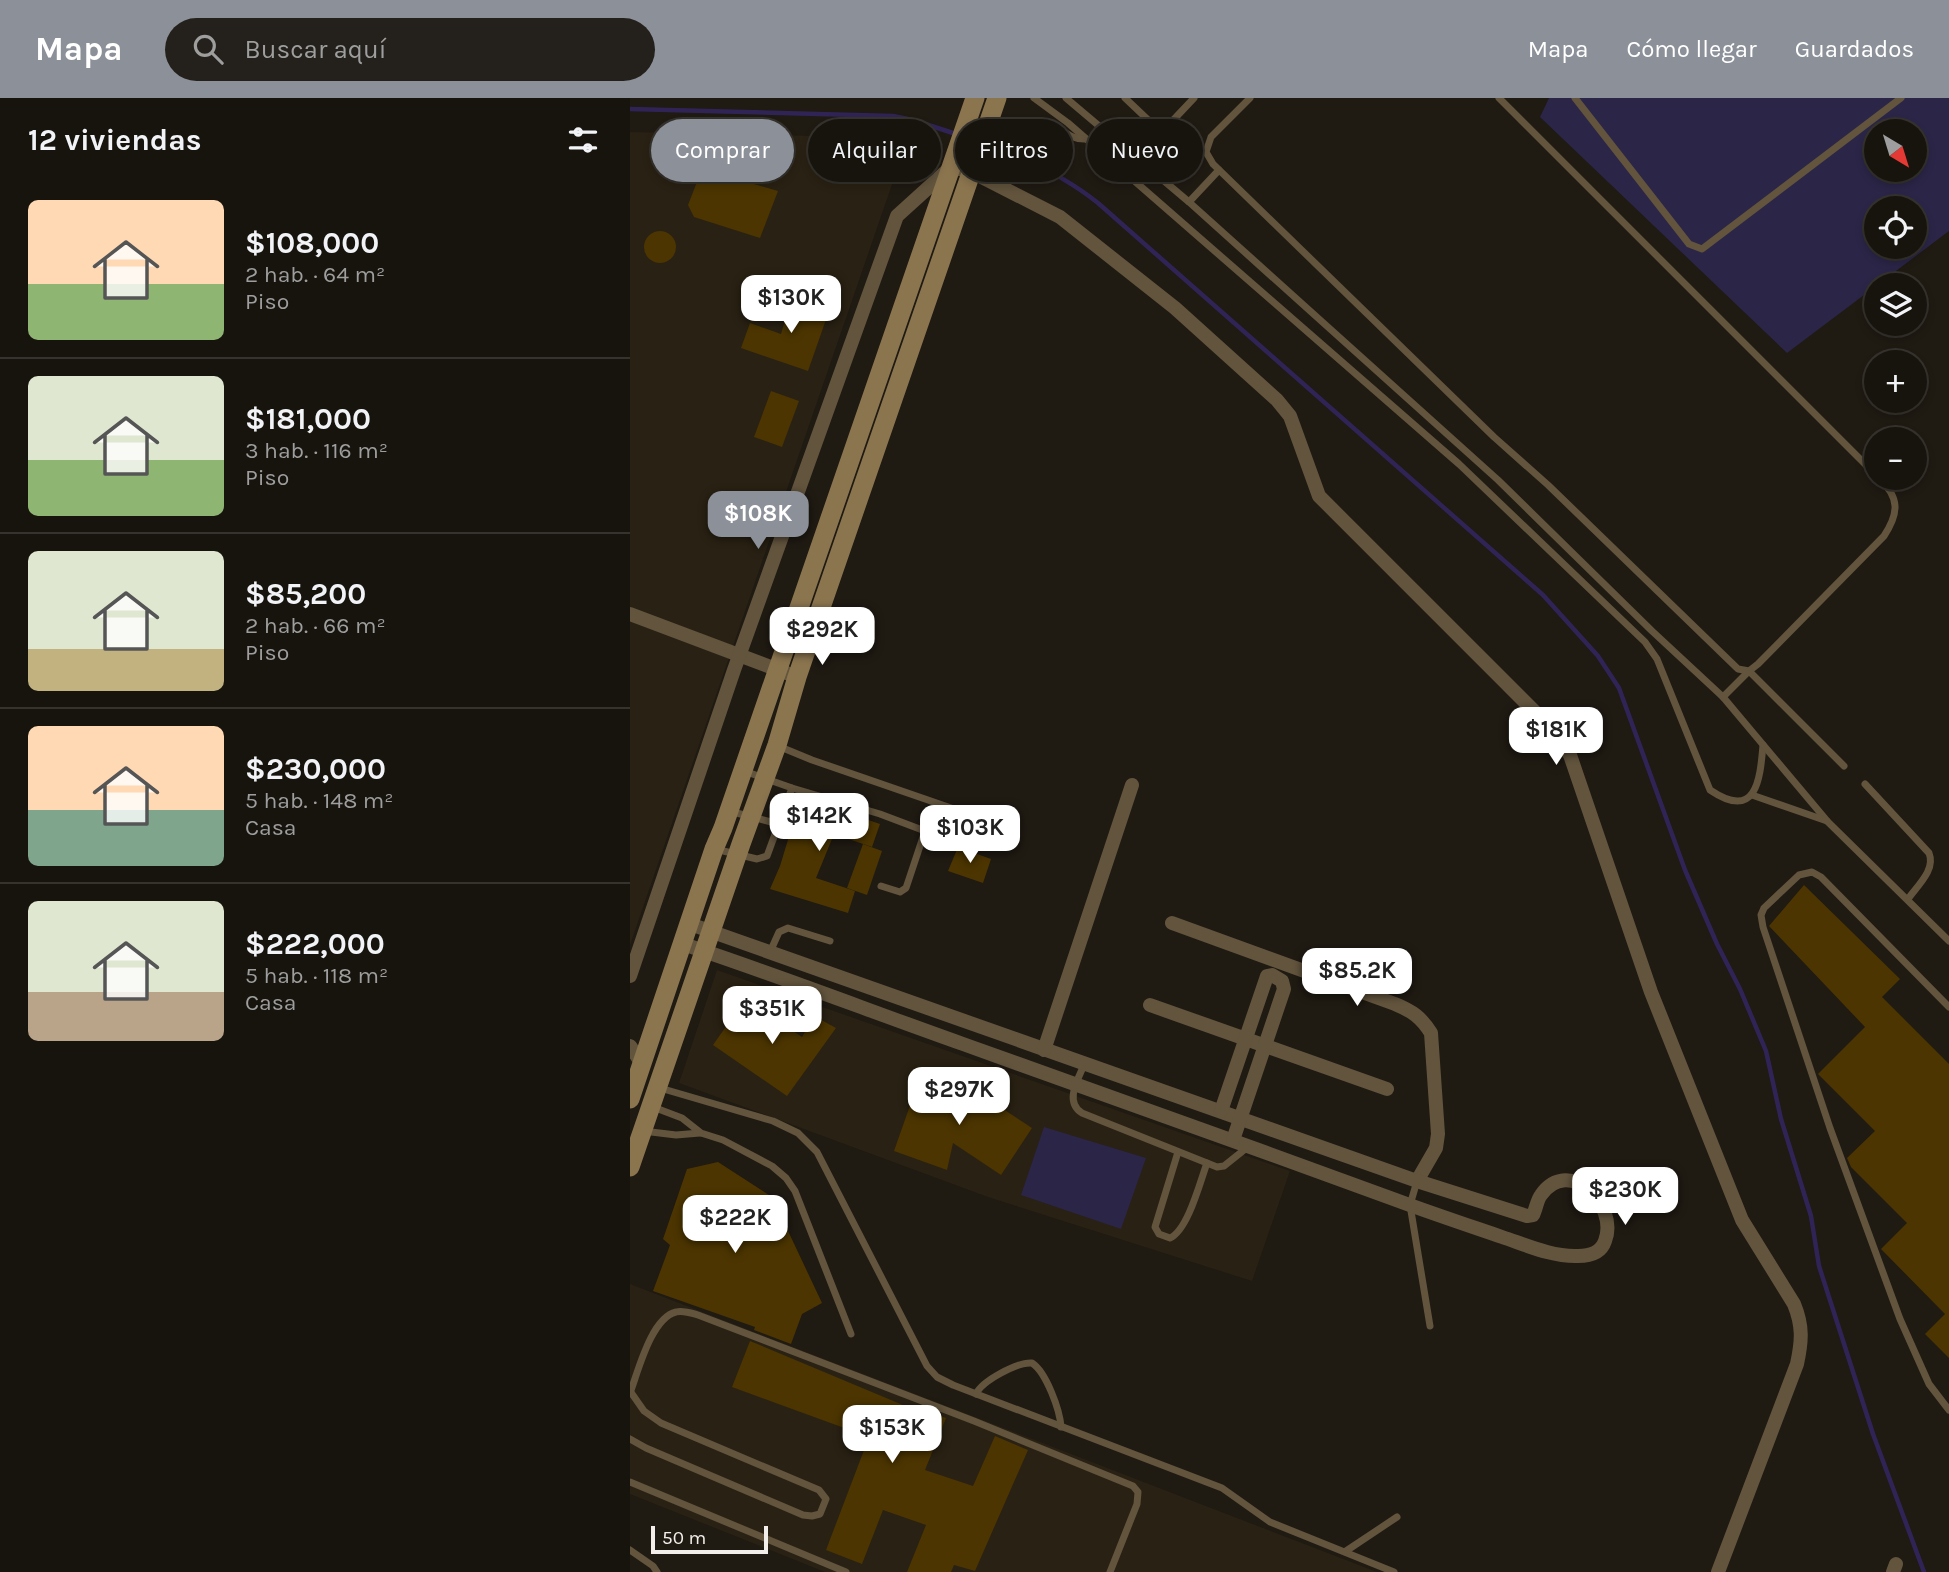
<!DOCTYPE html>
<html lang="es">
<head>
<meta charset="utf-8">
<style>
	body { margin:0; font-family:Karla,sans-serif; background:#24211c; color:#f1f3f6; height:100vh; display:flex; flex-direction:column; font-size:26px; white-space:nowrap }
	* { box-sizing:border-box; margin:0 }
	p { font-size:23px; color:#9e9e9e }
	.icon { flex:none; width:38px; height:38px; fill:none; stroke:currentColor; stroke-width:2; stroke-linecap:round; stroke-linejoin:round }
	.map { position:relative; flex:1; overflow:hidden }
	.panel { display:flex; flex-direction:column; background:#17140e; width:630px }
	.panel>* { flex:none }
	.hud { position:absolute; left:21px; top:21px; width:665px; height:63px; display:flex; gap:14px }
	.needle { width:46px; rotate:142deg }
	.controls { position:absolute; left:1234px; top:21px; display:grid; gap:14px }
	.controls a { display:grid; place-items:center; width:63px; height:63px; border-radius:50%; background:#17140e; box-shadow:0 4px 10px #0003,0 0 0 2px #36332e; font-size:35px }
	.scale { position:absolute; left:21px; bottom:18px; width:117px; box-sizing:border-box; padding-left:7px; border:4px solid #f2eee9; border-top:0; font-size:19px; line-height:24px; white-space:nowrap; color:#f2eee9; -webkit-text-stroke:5px #1f1a12; paint-order:stroke }
	.price { position:absolute; translate:-50% -60px; padding:0 16px; border-radius:14px; background:#fff; color:#222; font-size:23px; line-height:46px; filter:drop-shadow(0 2px 4px #0008) }
	.price::after { content:''; position:absolute; left:50%; top:42px; width:21px; height:16px; margin-left:-10px; background:inherit; clip-path:polygon(0 0,100% 0,50% 100%) }
	.price.selected { background:#8c9099; color:#fff }
	ul { padding:0; list-style:none }
	li { display:flex; align-items:center; gap:21px; height:175px; padding:0 28px }
	li+li { border-top:2px solid #36332e }
	li span { display:grid; place-items:center; flex:none; width:196px; height:140px; border-radius:10px; color:#555 }
	li>.icon { margin-inline-start:auto }
	span .icon { width:84px; height:84px; fill:#fffc; stroke-width:1 }
	li b { font-size:30px }
	h2 { display:flex; justify-content:space-between; align-items:center; height:84px; padding:0 28px; font-size:30px }
	.pill { padding:0 24px; border-radius:32px; background:#17140e; box-shadow:0 4px 10px #0003,0 0 0 2px #36332e; font-size:24px; line-height:63px }
	.pill.selected { background:#8c9099; color:#fff }
	header { display:flex; align-items:center; gap:42px; box-sizing:border-box; height:98px; padding:0 35px; background:#8c9099; color:#fff }
	header strong { font-size:33px }
	nav { display:flex; gap:38px; margin-inline-start:auto; font-size:24px }
	.search { width:490px; height:63px; background:#24211c; display:flex; align-items:center; gap:18px; box-sizing:border-box; padding:0 24px; border-radius:38px; color:#9e9e9e; font-size:26px }
	main { display:flex; flex:1; min-height:0 }
	.map>svg:first-child { display:block }
	.built { fill:#292113 }
	.green { fill:#2b2547; fill-rule:evenodd }
	.lines { fill:none; stroke-linecap:round; stroke-linejoin:round }
	.stream { stroke:#302457; stroke-width:4.5 }
	.building { fill:#4c3501 }
	.service { stroke:#62543d; stroke-width:7 }
	.minor { stroke:#62543d; stroke-width:14 }
	.secondary { stroke:#8b754f; stroke-width:19 }
</style>
</head>
<body>
<header>
<strong>Mapa</strong>
<div class="search"><svg class="icon" aria-label="search" viewBox="0 0 24 24"><circle cx="10" cy="10" r="6"/><path d="M15 15l6 6"/></svg>Buscar aquí</div>
<nav><a>Mapa</a><a>Cómo llegar</a><a>Guardados</a></nav>
</header>
<main>
<section class="panel">
<h2>12 viviendas<svg class="icon" aria-label="filters" viewBox="0 0 24 24"><path d="M4 7h16M4 17h16"/><circle cx="9" cy="7" r="2"/><circle cx="15" cy="17" r="2"/></svg></h2>
<ul>
<li><span style="background:linear-gradient(#ffd9b3 60%,#8fb573 0)"><svg class="icon" aria-label="home" viewBox="0 0 24 24"><path d="M3 11l9-7 9 7M6 9v11h12V9"/></svg></span><div><b>$108,000</b><p>2 hab. · 64 m²</p><p>Piso</p></div></li>
<li><span style="background:linear-gradient(#dfe7d0 60%,#8fb573 0)"><svg class="icon" aria-label="home" viewBox="0 0 24 24"><path d="M3 11l9-7 9 7M6 9v11h12V9"/></svg></span><div><b>$181,000</b><p>3 hab. · 116 m²</p><p>Piso</p></div></li>
<li><span style="background:linear-gradient(#dfe7d0 70%,#c2b280 0)"><svg class="icon" aria-label="home" viewBox="0 0 24 24"><path d="M3 11l9-7 9 7M6 9v11h12V9"/></svg></span><div><b>$85,200</b><p>2 hab. · 66 m²</p><p>Piso</p></div></li>
<li><span style="background:linear-gradient(#ffd9b3 60%,#7fa58c 0)"><svg class="icon" aria-label="home" viewBox="0 0 24 24"><path d="M3 11l9-7 9 7M6 9v11h12V9"/></svg></span><div><b>$230,000</b><p>5 hab. · 148 m²</p><p>Casa</p></div></li>
<li><span style="background:linear-gradient(#dfe7d0 65%,#b9a48a 0)"><svg class="icon" aria-label="home" viewBox="0 0 24 24"><path d="M3 11l9-7 9 7M6 9v11h12V9"/></svg></span><div><b>$222,000</b><p>5 hab. · 118 m²</p><p>Casa</p></div></li>
</ul>
</section>
<div class="map">
<svg width="1319" height="1474" viewBox="0 0 1319 1474">
	<rect width="100%" height="100%" fill="#1f1a12"/>
	<g class="built">
		<polygon points="0,34 278,40 0,847"/>
		<polygon points="87,872 660,1073 622,1183 358,1099 49,985"/>
		<polygon points="0,1186 747,1474 195,1474 0,1396"/>
	</g>
	<g class="green">
		<path d="M919 0H1319V133L1157 255 910 19ZM1246 33H1284V72H1246ZM1246 110H1284V149H1246Z"/>
		<polygon points="414,1029 516,1060 491,1131 391,1097"/>
	</g>
	<g class="lines">
		<g class="stream">
			<polyline points="0,11 263,18 283,22 326,36"/>
			<path d="M357 47C398 61 434 78 468 105L913 497 968 558 989 590 1055 772 1087 846 1110 891 1136 953 1151 1021 1181 1118 1189 1168 1243 1336 1294 1474"/>
		</g>
	</g>
	<g class="building">
		<polygon points="72,71 148,93 130,140 64,119 58,107"/>
		<circle cx="30" cy="149" r="16"/>
		<polygon points="162,198 200,210 178,273 111,250 120,225 151,236"/>
		<polygon points="141,293 169,303 152,349 124,339"/>
		<polygon points="171,699 250,726 242,749 204,736 186,780 225,793 218,815 140,791 150,768"/>
		<polygon points="233,746 252,753 237,797 217,790"/>
		<polygon points="328,749 361,761 353,785 318,773"/>
		<polygon points="1174,787 1270,881 1252,899 1319,966 1319,1260 1295,1236 1315,1216 1251,1151 1277,1125 1221,1069 1217,1060 1245,1033 1188,976 1235,929 1139,828"/>
		<polygon points="116,900 172,939 184,918 206,930 157,998 83,947"/>
		<polygon points="290,979 320,990 326,980 402,1030 371,1077 323,1045 317,1072 264,1053"/>
		<polygon points="88,1064 142,1099 192,1205 172,1216 161,1246 124,1232 125,1229 23,1193 40,1147 33,1141 57,1071"/>
		<polygon points="120,1243 280,1310 281,1308 316,1320 295,1372 343,1388 365,1338 398,1352 345,1473 324,1467 321,1474 277,1474 296,1427 253,1412 232,1466 196,1452 239,1339 102,1289"/>
	</g>
	<g class="lines">
		<g class="service">
			<path d="M404 0 438 25 829 366 1015 544 1027 561 1080 692C1126 723 1130 683 1133 647"/>
			<polyline points="436,0 559,104 868,382 1022,533 1093,599 1198,724 1319,843"/>
			<polyline points="495,0 552,54 562,58 576,54"/>
			<path d="M620 0 581 39 576 54 583 66 864 339 918 387 1108 571 1119 573 1128 566 1254 438C1269 415 1270 400 1249 380"/>
			<polyline points="869,0 1246,377"/>
			<polyline points="945,0 1059,146 1072,151 1271,0"/>
			<polyline points="531,35 564,0"/>
			<path d="M362 84C370 63 383 13 416 24 432 29 438 42 456 41"/>
			<polyline points="559,104 589,72"/>
			<polyline points="1093,599 1119,573 1214,668"/>
			<polyline points="148,648 182,662 324,711"/>
			<path d="M1235 686 1299 755C1306 772 1287 788 1278 801"/>
			<polyline points="162,690 250,716 295,733 276,790 270,794 251,788"/>
			<polyline points="1122,697 1197,723"/>
			<polyline points="99,713 149,726"/>
			<polyline points="295,733 317,742"/>
			<polyline points="85,751 127,761 137,758 162,690 114,673"/>
			<polyline points="140,854 149,834 158,830 200,843"/>
			<polyline points="1319,909 1191,779 1182,774 1169,777 1134,810 1131,817 1133,829 1200,1030 1270,1221 1299,1286 1319,1312"/>
			<path d="M454 967C448 981 434 1004 452 1015L587 1069 594 1068 619 1048"/>
			<polyline points="30,990 143,1023 168,1035 187,1054 297,1268 307,1279 323,1287 592,1390 640,1424 764,1474"/>
			<polyline points="23,1009 52,1020 71,1035 93,1042 142,1068 156,1080 165,1093 221,1236"/>
			<polyline points="13,1033 46,1037 70,1035"/>
			<path d="M548 1054 525 1129 529 1136 540 1140C558 1132 570 1084 577 1065"/>
			<polyline points="787,1083 780,1107 800,1228"/>
			<polyline points="0,1293 14,1313 31,1325 189,1392 196,1401 190,1416 182,1418 173,1417 16,1350 0,1341"/>
			<path d="M0 1295C8 1274 21 1220 46 1214 53 1212 61 1215 68 1217L344 1323 503 1388 508 1394 507 1406 480 1474"/>
			<path d="M346 1296C352 1283 387 1264 402 1265 416 1274 430 1312 431 1329"/>
			<polyline points="0,1384 216,1474"/>
			<polyline points="0,1452 23,1468 27,1474"/>
			<polyline points="716,1453 767,1419"/>
		</g>
		<g class="minor">
			<polyline points="0,516 167,579"/>
			<path d="M542 825 765 906C782 913 791 919 801 935L808 1036 806 1050 787 1083"/>
			<path d="M53 846C147 877 240 913 333 946 477 998 622 1049 766 1102 801 1115 837 1127 872 1139 896 1147 922 1159 948 1158 959 1158 971 1155 975 1143 989 1107 939 1057 911 1097 907 1102 906 1111 903 1117L897 1118 787 1083 60 826"/>
			<path d="M0 878 104 572 267 118 321 69 342 74 430 119 545 210 647 302 660 318 689 398 924 633 940 657 1021 894 1112 1122 1164 1206C1173 1228 1172 1243 1167 1266L1088 1474"/>
			<polyline points="520,907 757,991"/>
			<polyline points="0,948 12,966"/>
			<polyline points="414,952 502,687"/>
			<polyline points="591,1013 636,881 637,878 642,877 652,883 654,891 603,1042"/>
			<polyline points="1263,1474 1266,1466"/>
		</g>
		<g class="secondary">
			<polyline points="0,1001 84,751 93,730 345,0"/>
			<polyline points="0,1069 111,746 147,647 167,579 367,0"/>
		</g>
	</g>
</svg>
<div class="controls">
<a><svg class="needle" viewBox="-14 -14 28 28"><path d="M0-13l5 13h-10z" fill="#e53935"/><path d="M0 13l5-13h-10z" fill="#9e9e9e"/></svg></a>
<a><svg class="icon" aria-label="locate" viewBox="0 0 24 24"><circle cx="12" cy="12" r="6"/><path d="M12 2v4M12 18v4M2 12h4M18 12h4"/></svg></a>
<a><svg class="icon" aria-label="layers" viewBox="0 0 24 24"><path d="M12 4l9 5-9 5-9-5zM3 14l9 5 9-5"/></svg></a>
<a>+</a>
<a>−</a>
</div>
<div class="scale">50 m</div>
<b class="price" style="left:161px;top:237px">$130K</b>
<b class="price selected" style="left:128px;top:453px">$108K</b>
<b class="price" style="left:192px;top:569px">$292K</b>
<b class="price" style="left:926px;top:669px">$181K</b>
<b class="price" style="left:189px;top:755px">$142K</b>
<b class="price" style="left:340px;top:767px">$103K</b>
<b class="price" style="left:727px;top:910px">$85.2K</b>
<b class="price" style="left:142px;top:948px">$351K</b>
<b class="price" style="left:329px;top:1029px">$297K</b>
<b class="price" style="left:995px;top:1129px">$230K</b>
<b class="price" style="left:105px;top:1157px">$222K</b>
<b class="price" style="left:262px;top:1367px">$153K</b>
<div class="hud">
<a class="pill selected">Comprar</a>
<a class="pill">Alquilar</a>
<a class="pill">Filtros</a>
<a class="pill">Nuevo</a>
</div>
</div>
</main>
</body>
</html>
